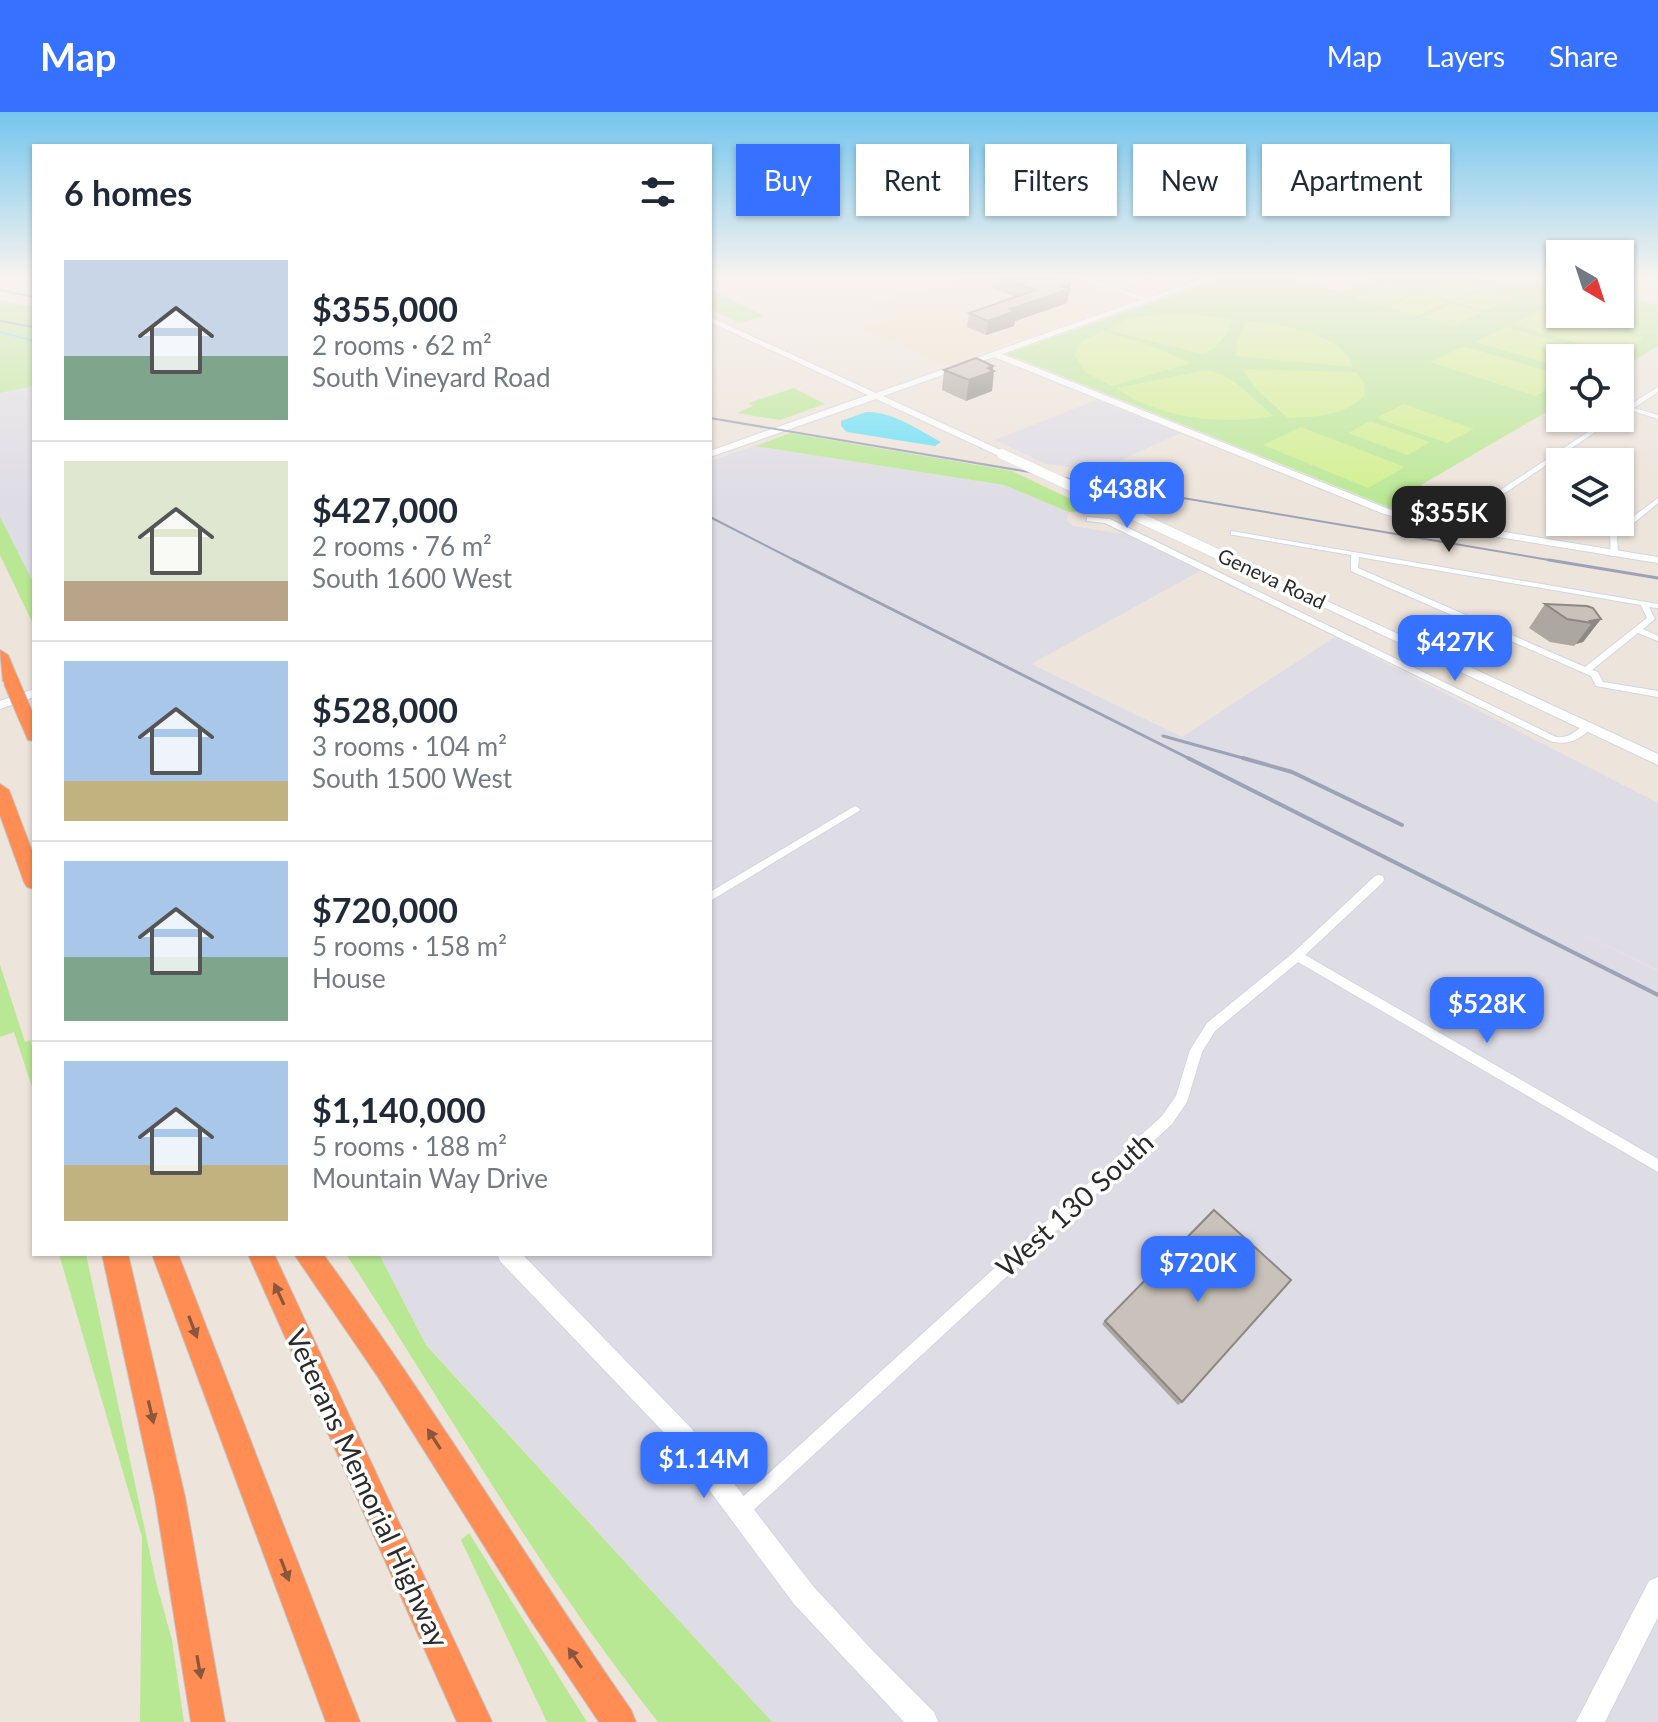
<!DOCTYPE html>
<html lang="en">
<head>
<meta charset="utf-8">
<style>
	body { margin:0; font-family:Lato,sans-serif; background:#f6f6f7; color:#1f2937; height:100vh; display:flex; flex-direction:column; font-size:30px; white-space:nowrap }
	* { box-sizing:border-box; margin:0 }
	p { font-size:26px; color:#747a83 }
	.icon { flex:none; width:44px; height:44px; fill:none; stroke:currentColor; stroke-width:2; stroke-linecap:round; stroke-linejoin:round }
	.map { position:relative; flex:1; overflow:hidden }
	.panel { position:absolute; left:32px; top:32px; width:680px; height:1112px; display:flex; flex-direction:column; background:#fff; border-radius:0px; box-shadow:0 2px 6px #0004 }
	.panel>* { flex:none }
	.hud { position:absolute; left:736px; top:32px; width:760px; height:72px; display:flex; gap:16px }
	.needle { width:52px; rotate:141deg }
	.controls { position:absolute; left:1546px; top:128px; display:grid; gap:16px }
	.controls a { display:grid; place-items:center; width:88px; height:88px; border-radius:0px; background:#fff; box-shadow:0 2px 6px #0004; font-size:40px }
	.price { position:absolute; translate:-50% -68px; padding:0 18px; border-radius:16px; background:#3671ff; color:#fff; font-size:26px; line-height:52px; filter:drop-shadow(0 2px 4px #0008) }
	.price::after { content:''; position:absolute; left:50%; top:48px; width:24px; height:18px; margin-left:-12px; background:inherit; clip-path:polygon(0 0,100% 0,50% 100%) }
	.price.current { background:#222; color:#fff }
	ul { padding:0; list-style:none }
	li { display:flex; align-items:center; gap:24px; height:200px; padding:0 32px }
	li+li { border-top:2px solid #e0e1e3 }
	li span { display:grid; place-items:center; flex:none; width:224px; height:160px; border-radius:0px; color:#555 }
	li>.icon { margin-inline-start:auto }
	span .icon { width:96px; height:96px; fill:#fffc; stroke-width:1 }
	li b { font-size:34px }
	h2 { display:flex; justify-content:space-between; align-items:center; height:96px; padding:0 32px; font-size:34px }
	.pill { padding:0 28px; border-radius:0px; background:#fff; box-shadow:0 2px 6px #0004; font-size:28px; line-height:72px }
	.pill.current { background:#3671ff; color:#fff }
	header { display:flex; align-items:center; gap:48px; box-sizing:border-box; height:112px; padding:0 40px; background:#3671ff; color:#fff }
	header strong { font-size:38px }
	nav { display:flex; gap:44px; margin-inline-start:auto; font-size:28px }
	.map>svg:first-child { display:block }
	.industrial { fill:#dedce5 }
	.education { fill:#f0dfc9 }
	.green { fill:#b9e894 }
	.pitch { fill:#d1f08e }
	.water { fill:#67dff7 }
	.lines { fill:none; stroke-linecap:round; stroke-linejoin:round }
	.stream { stroke:#67dff7; stroke-width:2 }
	.street-casing { stroke:#d0d6e4; stroke-width:2 }
	.secondary-casing { stroke:#d0d6e4; stroke-width:2 }
	.highway-casing { stroke:#c3c3c3; stroke-width:2 }
	.street { fill:#fff; fill-rule:evenodd }
	.secondary { fill:#fff; fill-rule:evenodd }
	.highway { fill:#ff8d54; fill-rule:evenodd }
	.rail-far2 { stroke:#9da3b6; stroke-width:2 }
	.rail-far1 { stroke:#9da3b6; stroke-width:3 }
	.rail { stroke:#9da3b6; stroke-width:4 }
	.secondary-bridge-far1-casing { stroke:#d0d6e4; stroke-width:11; stroke-linecap:butt }
	.secondary-bridge-casing { stroke:#d0d6e4; stroke-width:14; stroke-linecap:butt }
	.highway-bridge-casing { stroke:#c3c3c3; stroke-width:17; stroke-linecap:butt }
	.secondary-bridge-far1 { stroke:#fff; stroke-width:10 }
	.secondary-bridge { stroke:#fff; stroke-width:12 }
	.highway-bridge { stroke:#ff8d54; stroke-width:15 }
	.wall { fill:#aca7a0 }
	.shaded-wall { fill:#8c8882 }
	.building { fill:#c8c2ba; stroke:#8c8882; stroke-width:2 }
	.oneway { fill:#8a573d }
	.labels { text-anchor:middle; dominant-baseline:central; stroke-width:7; stroke-linejoin:round; paint-order:stroke }
	.far-street-label { font-size:20px; fill:#2a2a2a; stroke:#fff }
	.near-street-label { font-size:28px; fill:#2a2a2a; stroke:#fff }
</style>
</head>
<body>
<header>
<strong>Map</strong>
<nav><a>Map</a><a>Layers</a><a>Share</a></nav>
</header>
<div class="map">
<svg width="1658" height="1610" viewBox="0 0 1658 1610">
	<rect width="100%" height="100%" fill="#ede4db"/>
	<g class="industrial">
		<polygon points="34,274 34,472 0,405 0,281"/>
		<polygon points="1096,288 1180,321 1098,359 1045,352 995,328"/>
		<polygon points="755,334 1004,373 1069,400 1067,409 1073,414 1127,423 1200,459 1031,552 1182,625 1335,525 1658,691 1658,858 1540,802 1658,859 1658,1610 772,1610 426,1232 379,1142 710,1142 710,349"/>
	</g>
	<polygon class="education" points="961,166 1070,166 1134,188 945,253 862,216 894,206 866,193"/>
	<g class="green">
		<polygon points="1222,166 1292,166 1341,180 1378,166 1560,169 1560,202 1620,202 1620,184 1658,193 1658,234 1620,257 1620,246 1560,246 1560,292 1421,373 1436,379 1403,401 1007,242"/>
		<polygon points="710,177 764,204 739,211 710,197"/>
		<polygon points="0,189 34,195 34,274 0,281"/>
		<polygon points="794,276 825,292 780,308 737,301 753,294 748,291"/>
		<polygon points="790,321 1012,359 1096,399 1069,400 1004,373 755,334"/>
		<polygon points="0,405 34,472 34,514 0,443"/>
		<polygon points="0,853 25,930 30,928 34,941 34,981 14,920 0,925"/>
		<polygon points="59,1142 86,1142 156,1470 172,1528 184,1610 140,1610 142,1425"/>
		<path d="M346 1142H379L426 1233 772 1610H658C541 1463 448 1299 346 1142Z"/>
		<polygon points="469,1421 587,1610 547,1610 461,1428"/>
	</g>
	<g class="pitch">
		<polygon points="1450,169 1479,177 1451,189 1422,181"/>
		<polygon points="1385,173 1413,181 1384,194 1355,186"/>
		<polygon points="1483,178 1513,186 1486,198 1455,190"/>
		<polygon points="1418,182 1447,190 1417,204 1388,195"/>
		<polygon points="1451,192 1482,200 1453,214 1422,205"/>
		<polygon points="1541,198 1643,226 1615,242 1512,212"/>
		<path d="M1160 202H1196L1234 208C1226 221 1218 239 1202 242L1107 218 1127 207Z"/>
		<path d="M1246 209C1276 212 1345 221 1353 255L1236 244 1237 229Z"/>
		<polygon points="1506,215 1609,244 1560,246 1560,255 1475,230"/>
		<polygon points="1103,219 1155,235 1191,251 1112,274 1085,260 1075,243 1082,229"/>
		<polygon points="1464,234 1560,263 1560,270 1536,284 1430,250"/>
		<path d="M1246 257 1356 260 1364 271 1365 283C1346 304 1314 305 1288 306L1257 278 1243 259Z"/>
		<path d="M1206 258C1231 261 1255 288 1273 304 1222 313 1160 307 1116 276Z"/>
		<polygon points="1404,292 1474,317 1447,331 1376,306"/>
		<polygon points="1370,309 1430,330 1408,343 1348,321"/>
		<polygon points="1301,315 1405,355 1368,376 1263,333"/>
	</g>
	<path class="water" d="M866 300C892 299 919 318 941 330L935 334 847 320 841 314V309Z"/>
	<g class="lines">
		<polyline class="stream" points="0,220 34,229"/>
		<defs>
			<g id="street">
				<polygon points="1141,166 1147,166 1115,177 1111,176"/>
				<polygon points="34,174 34,176 0,183 0,181"/>
				<polygon points="1658,275 1658,280 1634,296 1658,303 1658,307 1630,298 1620,304 1620,299"/>
				<polygon points="1609,306 1616,306 1496,387 1504,423 1497,425 1490,385"/>
				<polygon points="1658,386 1658,391 1617,425 1618,442 1611,444 1610,422"/>
				<path d="M1087 405 1110 407 1556 625C1571 627 1576 617 1588 611L1593 614C1580 628 1568 634 1550 629L1105 411 1087 409Z"/>
				<path d="M1231 419 1658 492V496L1649 495 1655 507 1643 517 1658 524V529L1638 521 1592 558 1598 560 1603 570 1658 579V585L1596 574 1591 564 1351 459V443L1234 423H1231ZM1359 445 1641 493 1647 506 1585 555 1358 456Z"/>
				<polygon points="855,694 860,697 859,699 710,789 710,780"/>
				<polygon points="1379,763 1383,764 1384,767 1383,770 1305,843 1658,1047 1658,1060 1298,850 1215,919 1202,940 1187,990 1172,1012 747,1404 741,1406 735,1404 733,1398 735,1392 1162,1004 1176,984 1190,938 1207,911 1293,841 1375,764"/>
			</g>
			<g id="secondary">
				<polygon points="1079,166 1088,166 1148,186 1205,166 1214,166 1002,242 1391,398 1442,410 1658,445 1658,451 1442,416 1384,402 994,245 883,284 1005,340 1005,344 999,344 876,287 710,345 710,339 868,283 710,210 710,205 876,281 1141,188"/>
				<polygon points="1266,461 1658,642 1658,653 1262,466 1262,462"/>
				<polygon points="34,577 34,585 0,597 0,589"/>
				<polygon points="497,1142 522,1142 691,1316 813,1474 872,1538 934,1600 938,1610 904,1610 794,1492 675,1332 500,1149"/>
				<polygon points="1658,1465 1658,1505 1605,1610 1576,1610 1649,1469"/>
			</g>
			<g id="highway">
				<polygon points="0,538 8,543 19,569 17,572 11,574 3,569"/>
				<polygon points="27,602 34,605 34,629 28,628 19,607"/>
				<polygon points="0,672 9,678 34,744 34,777 27,775 24,770 0,703"/>
				<polygon points="102,1142 128,1142 185,1385 225,1610 191,1610 155,1385"/>
				<polygon points="152,1142 178,1142 360,1610 326,1610"/>
				<polygon points="248,1142 274,1142 492,1610 457,1610"/>
				<path d="M294 1142H323C431 1290 526 1447 631 1598L636 1610H599L532 1510 378 1265Z"/>
			</g>
		</defs>
		<use href="#street" class="street-casing"/>
		<use href="#secondary" class="secondary-casing"/>
		<use href="#highway" class="highway-casing"/>
		<use href="#street" class="street"/>
		<use href="#secondary" class="secondary"/>
		<use href="#highway" class="highway"/>
		<g class="rail-far2">
			<polyline points="0,178 34,185"/>
			<polyline points="0,209 34,215"/>
			<polyline points="710,306 1561,450"/>
			<polyline points="710,405 798,450"/>
		</g>
		<g class="rail-far1">
			<polyline points="794,448 1192,648"/>
			<polyline points="1549,448 1658,466"/>
			<polyline points="1163,624 1250,648"/>
		</g>
		<g class="rail">
			<polyline points="1188,646 1658,883"/>
			<polyline points="1243,646 1292,660 1402,713"/>
		</g>
		<defs>
			<polyline id="secondary-bridge-far1" points="1002,342 1235,450"/>
			<polyline id="secondary-bridge" points="1231,448 1266,464"/>
			<polyline id="highway-bridge" points="11,569 27,607"/>
		</defs>
		<use href="#secondary-bridge-far1" class="secondary-bridge-far1-casing"/>
		<use href="#secondary-bridge" class="secondary-bridge-casing"/>
		<use href="#highway-bridge" class="highway-bridge-casing"/>
		<use href="#secondary-bridge-far1" class="secondary-bridge-far1"/>
		<use href="#secondary-bridge" class="secondary-bridge"/>
		<use href="#highway-bridge" class="highway-bridge"/>
	</g>
	<g class="wall">
		<polygon points="994,166 1055,166 1071,171 1067,191 1015,209 1014,214 986,223 967,215 969,201 1015,185 992,176"/>
		<polygon points="993,254 992,279 966,289 942,278 944,258"/>
		<polygon points="1545,492 1601,507 1583,530 1576,532 1574,534 1550,530 1529,516"/>
		<polygon points="1214,1098 1182,1290 1178,1293 1102,1212"/>
	</g>
	<g class="shaded-wall">
		<polygon points="1071,171 1067,191 1015,209 1014,214 986,223 988,209 1010,197"/>
		<polygon points="993,254 993,259 994,259 992,279 966,289 969,268 988,256"/>
		<polygon points="1601,507 1583,530 1576,532 1592,511 1590,509"/>
	</g>
	<g class="building">
		<polygon points="1003,166 1055,166 1071,171 1061,174 1069,177 1010,197 1016,199 988,209 969,201 1036,178"/>
		<polygon points="976,246 993,254 988,256 994,259 969,268 944,258"/>
		<polygon points="1545,492 1587,494 1593,496 1601,507 1590,509 1592,511 1567,507"/>
		<polygon points="1214,1098 1291,1168 1182,1290 1105,1209"/>
	</g>
	<defs><path id="oneway-solid" d="M-6-.8H1V-3.2L6.5 0L1 3.2V.8H-6Z" transform="scale(2)"/></defs>
	<g class="oneway">
		<use href="#oneway-solid" transform="translate(279 1182) rotate(-115)"/>
		<use href="#oneway-solid" transform="translate(193 1215) rotate(69)"/>
		<use href="#oneway-solid" transform="translate(151 1300) rotate(77)"/>
		<use href="#oneway-solid" transform="translate(434 1327) rotate(-123)"/>
		<use href="#oneway-solid" transform="translate(285 1458) rotate(69)"/>
		<use href="#oneway-solid" transform="translate(575 1546) rotate(-124)"/>
		<use href="#oneway-solid" transform="translate(199 1555) rotate(80)"/>
	</g>
	<linearGradient id="sky" x2="0" y2="1"><stop stop-color="#74c5ee"/><stop offset="0.42" stop-color="#f7f3ef"/><stop offset="1" stop-color="#f7f3ef" stop-opacity="0"/></linearGradient>
	<rect width="1658" height="391" fill="url(#sky)"/>
	<g class="labels">
		<g class="far-street-label">
			<text transform="translate(1272 466) rotate(25)">Geneva Road</text>
		</g>
		<g class="near-street-label">
			<text transform="translate(1074 1092) rotate(-42)">West 130 South</text>
			<text transform="translate(368 1376) rotate(65)">Veterans Memorial Highway</text>
		</g>
	</g>
</svg>
<div class="controls">
<a><svg class="needle" viewBox="-14 -14 28 28"><path d="M0-13l5 13h-10z" fill="#e53935"/><path d="M0 13l5-13h-10z" fill="#747a83"/></svg></a>
<a><svg class="icon" aria-label="locate" viewBox="0 0 24 24"><circle cx="12" cy="12" r="6"/><path d="M12 2v4M12 18v4M2 12h4M18 12h4"/></svg></a>
<a><svg class="icon" aria-label="layers" viewBox="0 0 24 24"><path d="M12 4l9 5-9 5-9-5zM3 14l9 5 9-5"/></svg></a>
</div>
<b class="price" style="left:1127px;top:418px">$438K</b>
<b class="price current" style="left:1449px;top:442px">$355K</b>
<b class="price" style="left:1455px;top:571px">$427K</b>
<b class="price" style="left:1487px;top:933px">$528K</b>
<b class="price" style="left:1198px;top:1192px">$720K</b>
<b class="price" style="left:704px;top:1388px">$1.14M</b>
<div class="hud">
<a class="pill current">Buy</a>
<a class="pill">Rent</a>
<a class="pill">Filters</a>
<a class="pill">New</a>
<a class="pill">Apartment</a>
</div>
<section class="panel">
<h2>6 homes<svg class="icon" aria-label="filters" viewBox="0 0 24 24"><path d="M4 7h16M4 17h16"/><circle cx="9" cy="7" r="2"/><circle cx="15" cy="17" r="2"/></svg></h2>
<ul>
<li><span style="background:linear-gradient(#c9d6e8 60%,#7fa58c 0)"><svg class="icon" aria-label="home" viewBox="0 0 24 24"><path d="M3 11l9-7 9 7M6 9v11h12V9"/></svg></span><div><b>$355,000</b><p>2 rooms · 62 m²</p><p>South Vineyard Road</p></div></li>
<li><span style="background:linear-gradient(#dfe7d0 75%,#b9a48a 0)"><svg class="icon" aria-label="home" viewBox="0 0 24 24"><path d="M3 11l9-7 9 7M6 9v11h12V9"/></svg></span><div><b>$427,000</b><p>2 rooms · 76 m²</p><p>South 1600 West</p></div></li>
<li><span style="background:linear-gradient(#a9c7e8 75%,#c2b280 0)"><svg class="icon" aria-label="home" viewBox="0 0 24 24"><path d="M3 11l9-7 9 7M6 9v11h12V9"/></svg></span><div><b>$528,000</b><p>3 rooms · 104 m²</p><p>South 1500 West</p></div></li>
<li><span style="background:linear-gradient(#a9c7e8 60%,#7fa58c 0)"><svg class="icon" aria-label="home" viewBox="0 0 24 24"><path d="M3 11l9-7 9 7M6 9v11h12V9"/></svg></span><div><b>$720,000</b><p>5 rooms · 158 m²</p><p>House</p></div></li>
<li><span style="background:linear-gradient(#a9c7e8 65%,#c2b280 0)"><svg class="icon" aria-label="home" viewBox="0 0 24 24"><path d="M3 11l9-7 9 7M6 9v11h12V9"/></svg></span><div><b>$1,140,000</b><p>5 rooms · 188 m²</p><p>Mountain Way Drive</p></div></li>
</ul>
</section>
</div>
</body>
</html>
